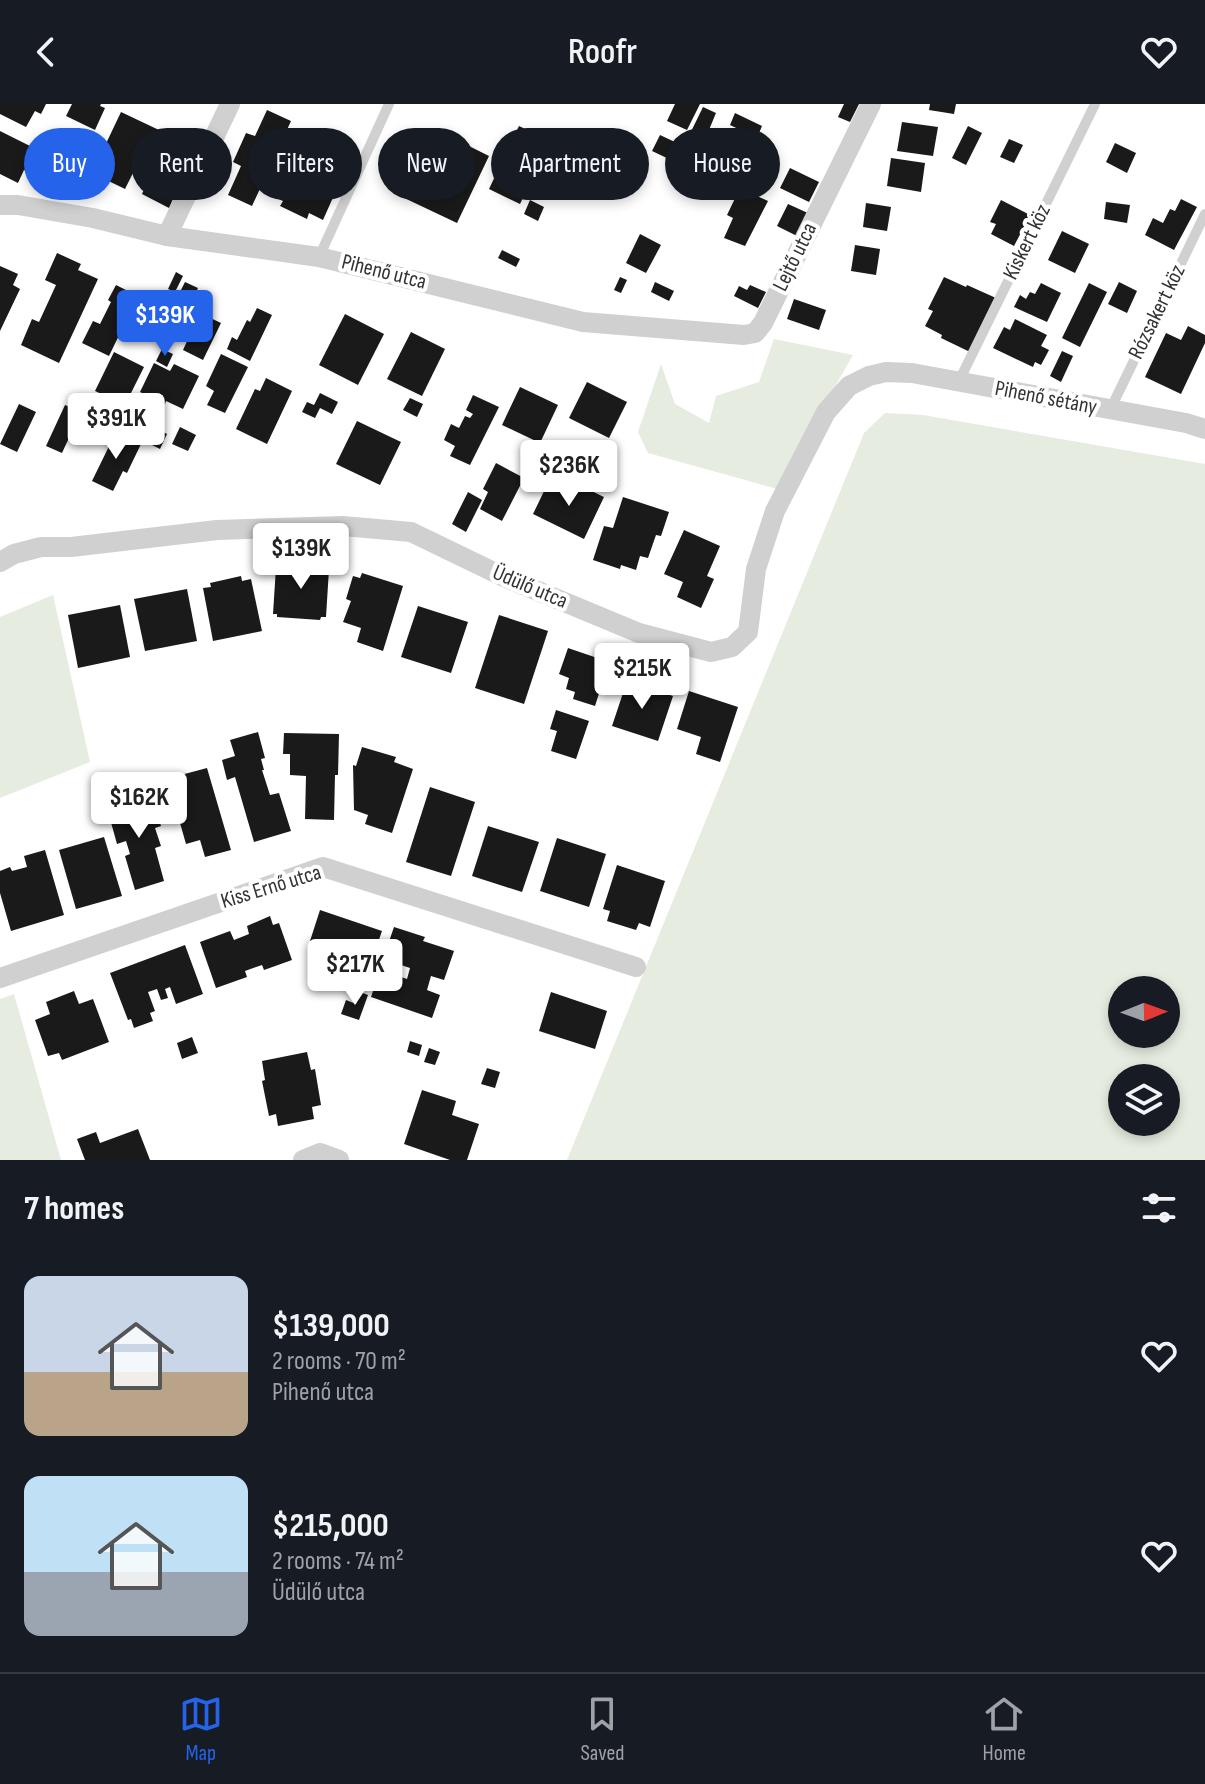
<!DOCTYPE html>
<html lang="en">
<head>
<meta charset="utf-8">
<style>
	body { margin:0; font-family:"Sofia Sans Condensed",sans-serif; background:#242831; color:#f1f3f6; height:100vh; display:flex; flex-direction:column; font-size:30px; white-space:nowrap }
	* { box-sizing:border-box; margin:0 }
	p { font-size:26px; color:#9ea1a6 }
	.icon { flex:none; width:44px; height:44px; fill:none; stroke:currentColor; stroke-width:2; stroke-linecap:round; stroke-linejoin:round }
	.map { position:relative; height:1056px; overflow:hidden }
	.panel { display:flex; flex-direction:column; background:#171b24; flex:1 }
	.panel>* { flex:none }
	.top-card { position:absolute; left:24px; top:24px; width:800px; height:72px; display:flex; gap:16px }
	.needle { width:52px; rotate:89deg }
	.tools { position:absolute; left:1108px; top:872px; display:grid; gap:16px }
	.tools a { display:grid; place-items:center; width:72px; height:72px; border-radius:50%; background:#171b24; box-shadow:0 4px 12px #0003; font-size:40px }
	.price { position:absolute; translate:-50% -68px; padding:0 18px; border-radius:8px; background:#fff; color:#222; font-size:26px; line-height:52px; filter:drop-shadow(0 2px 4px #0008) }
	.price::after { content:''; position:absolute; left:50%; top:48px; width:24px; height:18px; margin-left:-12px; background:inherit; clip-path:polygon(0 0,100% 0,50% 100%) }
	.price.on { background:#2563eb; color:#fff }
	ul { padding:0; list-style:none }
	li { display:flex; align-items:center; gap:24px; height:200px; padding:0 24px }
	li span { display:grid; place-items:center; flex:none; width:224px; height:160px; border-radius:16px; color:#555 }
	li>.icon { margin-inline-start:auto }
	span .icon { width:96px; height:96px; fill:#fffc; stroke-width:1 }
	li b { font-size:34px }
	h2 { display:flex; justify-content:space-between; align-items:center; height:96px; padding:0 24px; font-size:34px }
	.chip { padding:0 28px; border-radius:36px; background:#171b24; box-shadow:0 4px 12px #0003; font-size:28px; line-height:72px }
	.chip.on { background:#2563eb; color:#fff }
	header { display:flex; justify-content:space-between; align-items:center; height:104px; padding:0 24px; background:#171b24; font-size:36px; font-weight:600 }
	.menu { display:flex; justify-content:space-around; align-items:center; height:112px; border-top:2px solid #363941; background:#171b24; font-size:22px; color:#9ea1a6 }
	.menu a { display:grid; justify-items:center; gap:4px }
	.menu .on { color:#2563eb }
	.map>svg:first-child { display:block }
	.green { fill:#e6ecdf; fill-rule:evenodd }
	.building { fill:#1a1a1a }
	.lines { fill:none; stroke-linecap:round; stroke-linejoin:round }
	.service { stroke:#d0d0d0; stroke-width:10 }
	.minor { stroke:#d0d0d0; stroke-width:20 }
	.labels { text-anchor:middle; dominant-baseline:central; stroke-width:8; stroke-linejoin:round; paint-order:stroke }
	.street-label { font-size:22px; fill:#333; stroke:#fff }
</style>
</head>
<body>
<header><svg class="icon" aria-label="back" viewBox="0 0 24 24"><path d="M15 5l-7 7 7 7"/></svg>Roofr<svg class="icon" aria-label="heart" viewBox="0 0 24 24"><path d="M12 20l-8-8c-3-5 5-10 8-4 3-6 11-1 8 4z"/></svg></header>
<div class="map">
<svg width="1205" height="1056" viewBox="0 0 1205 1056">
	<rect width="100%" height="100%" fill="#fff"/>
	<g class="green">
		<polygon points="774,235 853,251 777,385 648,349 638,328 661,260 675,300 709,319 716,292 759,278"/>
		<path d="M885 309 923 311 1205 360V1056H567L864 329ZM1122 886H1166V930H1122ZM1122 974H1166V1018H1122Z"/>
		<polygon points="53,491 90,658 0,694 0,513"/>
		<polygon points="14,890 61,1056 0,1056 0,895"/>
	</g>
	<g class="building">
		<polygon points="0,0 46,0 41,10 35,7 26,23 0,10"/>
		<polygon points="72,0 101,0 100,2 105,4 95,26 66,12"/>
		<polygon points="675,0 700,0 687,26 667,17"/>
		<polygon points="844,0 859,0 850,18 838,13"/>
		<polygon points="930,0 956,0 954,10 929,6"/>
		<polygon points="703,3 716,9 699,50 684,42"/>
		<polygon points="267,6 291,17 252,102 228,91 241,62 233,58 246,29 255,32"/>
		<polygon points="121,8 159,26 147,53 142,51 125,85 92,69"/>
		<polygon points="735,9 762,22 757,34 730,21"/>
		<polygon points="902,18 938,23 933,52 897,47"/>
		<polygon points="519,22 550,37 520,100 489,85"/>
		<polygon points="968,22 982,29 966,61 952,54"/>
		<polygon points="0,27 32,43 31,45 39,49 29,68 24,66 18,79 0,70"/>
		<polygon points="660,31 677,39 669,55 652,47"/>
		<polygon points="1009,35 1023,41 1014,59 1000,53"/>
		<polygon points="463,39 489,52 457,119 400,92 421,46 453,61"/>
		<polygon points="1115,39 1136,49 1127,69 1106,58"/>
		<polygon points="56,47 77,52 74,65 70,64 67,78 50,74"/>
		<polygon points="291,48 343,71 323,116 309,109 307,115 280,102 283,97 271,92"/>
		<polygon points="891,54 925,59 921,88 887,82"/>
		<polygon points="155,62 182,75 169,104 142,90"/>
		<polygon points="790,64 819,78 809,98 780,84"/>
		<polygon points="740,84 768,97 745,142 724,134 733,114 727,111"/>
		<polygon points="1181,95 1197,103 1174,146 1145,131 1153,114 1163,119 1170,105 1175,107"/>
		<polygon points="530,96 544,103 538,117 524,110"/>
		<polygon points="1001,96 1030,111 1014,142 991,130 996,120 990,118"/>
		<polygon points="1106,98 1130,101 1127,119 1104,115"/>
		<polygon points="866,99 891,103 887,127 863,123"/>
		<polygon points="788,100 810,110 799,133 777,122"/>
		<polygon points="1062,127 1089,140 1075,169 1048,156"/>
		<polygon points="640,130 661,141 646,169 626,159"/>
		<polygon points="855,141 880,145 876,171 851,167"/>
		<polygon points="502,146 520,155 516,163 498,154"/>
		<polygon points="57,149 81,160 78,166 98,175 59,259 21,241 32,215 39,218 56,181 45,176"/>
		<polygon points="0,162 18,170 13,181 20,185 0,227"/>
		<polygon points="176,168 183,172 175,188 168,185"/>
		<polygon points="620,173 627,176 621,189 614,186"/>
		<polygon points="944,173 966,183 967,181 996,194 970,248 941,234 942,231 925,222 933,207 928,205"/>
		<polygon points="185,178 198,184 185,210 172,204"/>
		<polygon points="655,178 674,187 669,197 651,188"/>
		<polygon points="1119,178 1137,187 1127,209 1108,200"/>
		<polygon points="1041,179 1061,189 1047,218 1014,203 1020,191 1026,195 1030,188 1035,190"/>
		<polygon points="1089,179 1107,188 1080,243 1062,234"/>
		<polygon points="116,181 138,192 109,252 82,239 93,217 100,220 111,198 108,196"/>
		<polygon points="750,181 766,188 758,204 734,192 739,182 747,186"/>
		<polygon points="794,195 826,206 819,226 787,215"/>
		<polygon points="257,204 272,211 250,257 227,245 232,233 237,236 247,216 250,218"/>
		<polygon points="200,209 221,219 203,256 183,246"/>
		<polygon points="345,210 384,230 358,281 319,261"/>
		<polygon points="1015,215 1047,231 1041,242 1049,246 1041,261 1035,258 1033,263 993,244 1004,223 1010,226"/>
		<polygon points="1188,222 1205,231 1205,239 1181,290 1145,273 1166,229 1181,236"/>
		<polygon points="411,228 445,245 422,292 387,275"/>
		<polygon points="162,245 173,250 167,263 156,257"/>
		<polygon points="1062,247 1073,252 1061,278 1050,272"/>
		<polygon points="114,248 144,263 125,301 95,287"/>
		<polygon points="221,250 248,263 225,309 207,301 214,287 206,282"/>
		<polygon points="154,259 170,267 174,260 199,272 183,305 166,297 165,300 140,288"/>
		<polygon points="266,274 292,287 267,340 236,325 255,285 260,287"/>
		<polygon points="587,278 627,298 609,334 569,314"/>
		<polygon points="520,283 558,301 540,339 502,321"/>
		<polygon points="320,289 338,298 332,310 320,304 315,314 302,308 307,298 314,301"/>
		<polygon points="473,291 499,303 470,361 450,352 455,342 444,336 451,320 459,324 465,312 470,314 473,310 466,306"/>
		<polygon points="410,294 423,300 417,313 403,306"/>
		<polygon points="19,300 36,308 17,348 0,340"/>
		<polygon points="65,301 81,308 62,349 46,342"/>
		<polygon points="357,317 401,338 380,381 336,360"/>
		<polygon points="151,322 167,330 160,345 144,337"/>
		<polygon points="180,323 196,331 188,347 172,340"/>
		<polygon points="116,328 141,340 127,369 123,367 113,387 92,377"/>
		<polygon points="496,359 524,374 502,417 480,405 488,388 483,385"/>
		<polygon points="548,379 570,389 575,379 604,393 584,435 533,410"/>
		<polygon points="468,388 482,396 466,428 452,420"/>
		<polygon points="623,393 669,408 661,432 656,431 648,454 640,452 636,466 621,461 620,465 593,456 604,422 613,424"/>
		<polygon points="684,426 720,442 707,472 714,475 701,504 677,493 683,478 664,470"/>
		<polygon points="278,458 325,461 326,465 329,465 326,513 321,513 320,516 277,513 277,510 273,510 276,463 278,463"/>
		<polygon points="362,469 403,482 383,547 357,538 361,524 343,518 351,497 346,495 353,472 360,474"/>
		<polygon points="241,472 242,477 251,475 262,527 213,537 203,484 211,483 210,479"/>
		<polygon points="187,485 197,537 145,547 134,495"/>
		<polygon points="120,501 130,553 78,564 68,511"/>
		<polygon points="418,502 468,518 451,569 401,553"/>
		<polygon points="499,511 548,527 524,600 475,584"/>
		<polygon points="568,544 609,558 595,602 573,595 575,588 566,585 569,574 559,570"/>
		<polygon points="627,577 673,592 658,637 612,622"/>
		<polygon points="689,587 738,603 720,658 696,650 701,633 677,625"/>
		<polygon points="556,606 589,617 576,655 551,647 557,627 550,625"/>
		<polygon points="258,628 265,654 261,655 264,666 262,666 270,691 279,689 291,727 254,738 235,673 227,676 222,656 235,652 230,636"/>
		<polygon points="284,629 339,630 338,671 335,671 334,716 305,715 306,672 290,671 290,650 283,650"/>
		<polygon points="362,643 396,653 394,658 413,665 392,729 365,720 368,711 354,706 353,661 356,662"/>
		<polygon points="207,664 231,746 205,753 200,736 186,740 170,684 180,682 177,672"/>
		<polygon points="430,683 475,698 451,772 406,758"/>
		<polygon points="144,693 147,704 155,702 161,722 155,724 161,742 155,744 164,777 135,786 125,752 130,750 126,737 117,740 107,704"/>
		<polygon points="488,722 539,738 522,788 472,772"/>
		<polygon points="104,733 122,792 76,805 59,746"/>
		<polygon points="557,734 606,750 589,803 540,787"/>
		<polygon points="45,746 64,811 11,827 0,789 0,767 10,763 12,767 27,763 24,752"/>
		<polygon points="617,761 665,777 650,823 639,819 636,826 607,817 610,807 603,805"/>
		<polygon points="320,806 382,827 372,856 363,853 355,877 311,862 319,840 310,837"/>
		<polygon points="270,812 273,821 279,819 292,856 264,866 262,861 245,867 247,873 216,884 200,838 230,827 234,836 249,830 247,822"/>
		<polygon points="394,823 425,833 423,837 454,847 444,876 431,872 427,886 440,891 432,914 371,893 380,866 407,875 410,864 383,855"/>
		<polygon points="185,841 203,890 176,900 170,883 165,885 168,894 161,896 157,885 148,888 155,907 150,909 153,917 134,924 131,915 128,916 110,869"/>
		<polygon points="74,887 79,900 93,895 109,938 62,956 59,949 48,952 35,916 50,910 46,898"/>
		<polygon points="360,888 368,891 359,916 341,910 346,896 356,900"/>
		<polygon points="551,888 607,907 595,945 539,927"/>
		<polygon points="192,933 198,949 182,955 177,939"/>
		<polygon points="410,937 422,941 419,952 407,948"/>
		<polygon points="429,944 440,948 435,961 424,958"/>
		<polygon points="307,948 311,966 315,965 321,1001 312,1003 314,1015 278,1022 276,1010 269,1012 262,977 265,976 262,957"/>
		<polygon points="487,964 500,968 495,984 481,980"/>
		<polygon points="422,986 456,997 452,1011 479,1020 467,1056 450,1056 404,1040"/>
		<polygon points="138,1025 150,1056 85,1056 77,1035 96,1028 100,1039"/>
	</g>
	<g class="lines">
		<g class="service">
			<polyline points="319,153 389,0"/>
			<polyline points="959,277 1095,0"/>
			<polyline points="1110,306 1205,110"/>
		</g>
		<g class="minor">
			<polyline points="0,101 18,101 93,114 167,132 319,153 583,218 744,231 755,229 763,219 871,0"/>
			<polyline points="167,132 230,0"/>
			<polyline points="0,458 14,450 41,443 71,443 217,426 343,422 411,428 504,473 639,529 711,548 732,543 748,528 756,465 775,407 826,308 849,282 869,272 886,268 912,269 1186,319 1205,325"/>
			<polyline points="0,874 323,763 636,863"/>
			<polyline points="303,1056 320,1049 339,1056"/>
		</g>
	</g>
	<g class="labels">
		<g class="street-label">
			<text transform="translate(1027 138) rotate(-64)">Kiskert köz</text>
			<text transform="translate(795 153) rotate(-64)">Lejtő utca</text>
			<text transform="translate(384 168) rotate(14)">Pihenő utca</text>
			<text transform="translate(1157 208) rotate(-64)">Rózsakert köz</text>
			<text transform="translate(1046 294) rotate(11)">Pihenő sétány</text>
			<text transform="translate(530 483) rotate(23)">Üdülő utca</text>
			<text transform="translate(271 783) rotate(-17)">Kiss Ernő utca</text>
		</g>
	</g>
</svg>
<div class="tools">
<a><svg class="needle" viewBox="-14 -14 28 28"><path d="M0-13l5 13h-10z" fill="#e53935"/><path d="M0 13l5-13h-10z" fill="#9ea1a6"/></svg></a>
<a><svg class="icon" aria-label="layers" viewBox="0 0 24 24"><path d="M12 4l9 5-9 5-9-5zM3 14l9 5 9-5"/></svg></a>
</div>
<b class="price on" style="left:165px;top:254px">$139K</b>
<b class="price" style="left:116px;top:357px">$391K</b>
<b class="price" style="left:569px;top:404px">$236K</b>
<b class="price" style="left:301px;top:487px">$139K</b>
<b class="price" style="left:642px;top:607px">$215K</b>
<b class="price" style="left:139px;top:736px">$162K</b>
<b class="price" style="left:355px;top:903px">$217K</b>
<div class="top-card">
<a class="chip on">Buy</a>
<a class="chip">Rent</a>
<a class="chip">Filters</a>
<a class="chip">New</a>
<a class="chip">Apartment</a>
<a class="chip">House</a>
</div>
</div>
<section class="panel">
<h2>7 homes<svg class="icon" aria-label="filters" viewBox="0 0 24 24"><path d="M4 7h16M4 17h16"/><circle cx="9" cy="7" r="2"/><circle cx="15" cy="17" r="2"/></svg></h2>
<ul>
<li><span style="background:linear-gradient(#c9d6e8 60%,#b9a48a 0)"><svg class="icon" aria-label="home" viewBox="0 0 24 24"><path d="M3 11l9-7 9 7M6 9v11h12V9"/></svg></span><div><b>$139,000</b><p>2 rooms · 70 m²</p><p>Pihenő utca</p></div><svg class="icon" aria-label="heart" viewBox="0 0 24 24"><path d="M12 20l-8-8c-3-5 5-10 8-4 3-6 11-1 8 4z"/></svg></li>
<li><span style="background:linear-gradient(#bfe0f5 60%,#9aa5b1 0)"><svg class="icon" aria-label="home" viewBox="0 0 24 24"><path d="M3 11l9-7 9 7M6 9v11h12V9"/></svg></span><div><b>$215,000</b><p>2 rooms · 74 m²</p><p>Üdülő utca</p></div><svg class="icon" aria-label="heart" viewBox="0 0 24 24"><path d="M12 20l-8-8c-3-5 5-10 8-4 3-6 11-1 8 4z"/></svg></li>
</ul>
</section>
<nav class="menu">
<a class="on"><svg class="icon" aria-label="map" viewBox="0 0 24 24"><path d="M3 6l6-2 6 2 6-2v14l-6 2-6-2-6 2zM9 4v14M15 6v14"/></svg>Map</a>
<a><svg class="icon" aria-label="saved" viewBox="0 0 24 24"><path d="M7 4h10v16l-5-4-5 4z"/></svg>Saved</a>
<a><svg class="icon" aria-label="home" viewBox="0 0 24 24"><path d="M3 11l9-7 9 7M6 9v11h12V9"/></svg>Home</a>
</nav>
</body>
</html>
